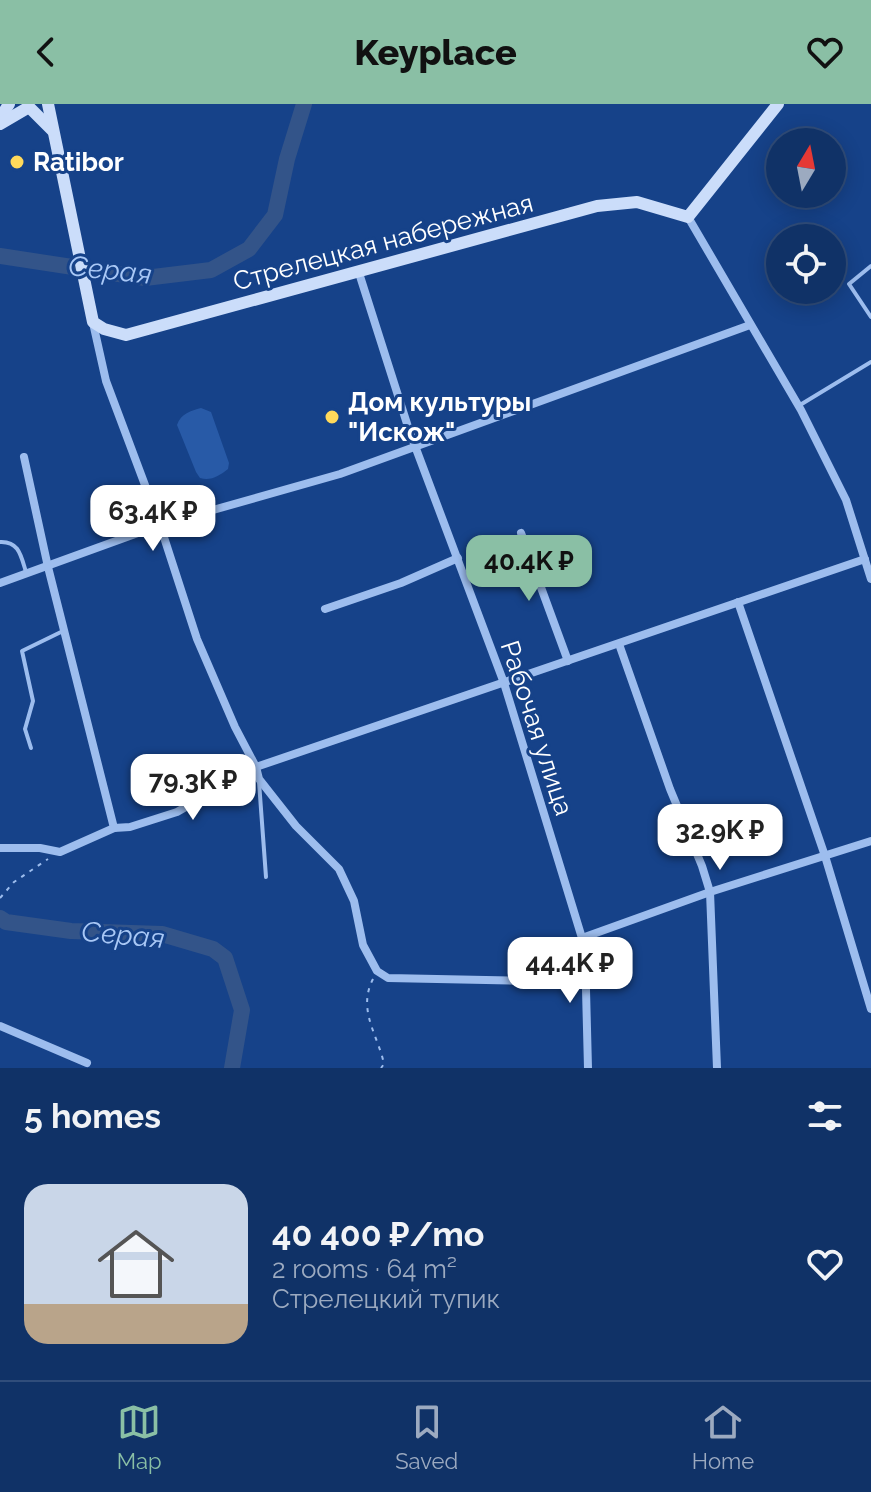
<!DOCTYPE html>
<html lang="en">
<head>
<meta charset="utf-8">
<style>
	body { margin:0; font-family:Raleway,sans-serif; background:#1e3e70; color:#f1f3f6; height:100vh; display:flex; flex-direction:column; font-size:30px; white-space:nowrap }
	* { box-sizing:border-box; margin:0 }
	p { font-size:26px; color:#9caac0 }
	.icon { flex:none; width:44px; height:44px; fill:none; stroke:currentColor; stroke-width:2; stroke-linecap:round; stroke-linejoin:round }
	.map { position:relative; height:964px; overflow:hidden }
	.drawer { display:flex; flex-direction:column; background:#103267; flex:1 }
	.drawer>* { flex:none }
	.needle { width:52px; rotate:10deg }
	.tools { position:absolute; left:766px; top:24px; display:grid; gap:16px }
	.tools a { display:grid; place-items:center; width:80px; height:80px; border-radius:50%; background:#103267; box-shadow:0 4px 20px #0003,0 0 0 2px #304d7b; font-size:40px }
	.price { position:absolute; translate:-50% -68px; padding:0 18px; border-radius:16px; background:#fff; color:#222; font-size:26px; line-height:52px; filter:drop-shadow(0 2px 4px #0008) }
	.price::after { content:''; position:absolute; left:50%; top:48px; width:24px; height:18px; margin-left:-12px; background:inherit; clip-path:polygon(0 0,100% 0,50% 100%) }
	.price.current { background:#8abfa5; color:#111 }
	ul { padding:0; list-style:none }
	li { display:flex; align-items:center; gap:24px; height:200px; padding:0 24px }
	li span { display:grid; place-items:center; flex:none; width:224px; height:160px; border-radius:24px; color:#555 }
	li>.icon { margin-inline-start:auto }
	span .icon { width:96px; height:96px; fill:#fffc; stroke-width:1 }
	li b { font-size:34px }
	h2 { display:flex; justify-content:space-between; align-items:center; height:96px; padding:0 24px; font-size:34px }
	header { display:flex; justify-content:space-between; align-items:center; height:104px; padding:0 24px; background:#8abfa5; color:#111; font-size:36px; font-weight:800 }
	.menu { display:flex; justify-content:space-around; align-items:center; height:112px; border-top:2px solid #304d7b; background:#103267; font-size:22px; color:#9caac0 }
	.menu a { display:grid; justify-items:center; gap:4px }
	.menu .current { color:#8abfa5 }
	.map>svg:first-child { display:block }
	.green { fill:#285aa7 }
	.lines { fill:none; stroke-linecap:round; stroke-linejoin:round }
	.river { stroke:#335489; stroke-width:16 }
	.path { stroke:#9dbdee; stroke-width:2; stroke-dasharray:4 6; stroke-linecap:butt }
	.lane { stroke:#9dbdee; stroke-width:4 }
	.street { stroke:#9dbdee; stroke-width:8 }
	.secondary { stroke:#cbddfa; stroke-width:12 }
	.poi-dot { fill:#ffd95b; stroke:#164289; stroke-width:3 }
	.labels { text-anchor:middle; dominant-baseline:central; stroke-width:6; stroke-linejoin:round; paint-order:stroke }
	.poi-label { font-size:26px; font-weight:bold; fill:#fff; stroke:#164289; text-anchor:start }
	.street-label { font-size:26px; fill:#fff; stroke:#164289 }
	.water-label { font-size:28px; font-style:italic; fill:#a9c8f6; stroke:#164289 }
</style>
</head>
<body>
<header><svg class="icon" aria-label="back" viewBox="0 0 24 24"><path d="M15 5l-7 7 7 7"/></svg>Keyplace<svg class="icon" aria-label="heart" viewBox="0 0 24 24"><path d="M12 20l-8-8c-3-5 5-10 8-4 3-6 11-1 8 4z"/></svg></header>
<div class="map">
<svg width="871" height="964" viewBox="0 0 871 964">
	<rect width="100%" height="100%" fill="#164289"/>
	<path class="green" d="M201 304 211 308 229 359 228 365C219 372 211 377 200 374L196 368 177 321C181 309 191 307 201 304Z"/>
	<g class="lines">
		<g class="river">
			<polyline points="0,152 145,174 211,166 249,145 275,111 287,55 304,0"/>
			<polyline points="0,814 6,818 71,827 162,830 213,845 225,854 242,906 232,964"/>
		</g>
		<g class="path">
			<polyline points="0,794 14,778 48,755"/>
			<path d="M373 875C357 906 378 931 384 960L381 964"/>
		</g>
		<g class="lane">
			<polyline points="871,162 849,180 871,213"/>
			<polyline points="800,301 871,258"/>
			<path d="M0 438C19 437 21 452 26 468"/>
			<polyline points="31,644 25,625 33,597 22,547 63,527"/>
			<polyline points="259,678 266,773"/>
		</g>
		<g class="street">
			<polyline points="688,113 801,306 846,396 871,475"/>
			<polyline points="359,169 409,326 504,579 582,834 585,846 588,964"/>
			<polyline points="93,219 106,277 160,421 197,535 235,623 256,663 259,675 296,722 339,765 354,797 363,841 377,867 388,874 586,878"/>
			<polyline points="24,353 48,463 114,724"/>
			<polyline points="521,429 568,557"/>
			<polyline points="0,479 160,421 340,370 750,221"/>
			<polyline points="738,498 825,752 871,905"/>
			<polyline points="325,505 401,479 458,454"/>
			<polyline points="619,540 670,685 702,762 710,788 717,964"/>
			<polyline points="0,744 40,744 60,748 114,724 130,723 177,708 256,663 865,455"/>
			<polyline points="582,834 710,788 871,737"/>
			<polyline points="0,922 87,959"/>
		</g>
		<g class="secondary">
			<polyline points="48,0 93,218 104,225 126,231 597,102 637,98 688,113 778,0"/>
			<polyline points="0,14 9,0"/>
			<polyline points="0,20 29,3 52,26"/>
		</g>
	</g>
	<g class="poi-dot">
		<circle cx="17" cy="58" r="8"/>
		<circle cx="332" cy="313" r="8"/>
	</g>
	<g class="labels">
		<g class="poi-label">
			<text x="33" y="58">Ratibor</text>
			<text x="348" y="298">Дом культуры<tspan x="348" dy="30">"Искож"</tspan></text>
		</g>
		<g class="street-label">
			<text transform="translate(383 138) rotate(-15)">Стрелецкая набережная</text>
			<text transform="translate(537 624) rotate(72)">Рабочая улица</text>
		</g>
		<g class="water-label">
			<text transform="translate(110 166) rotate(6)">Серая</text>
			<text transform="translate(123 831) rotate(5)">Серая</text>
		</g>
	</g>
</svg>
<div class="tools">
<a><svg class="needle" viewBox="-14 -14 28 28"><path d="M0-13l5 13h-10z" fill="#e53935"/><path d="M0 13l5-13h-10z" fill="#9caac0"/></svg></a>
<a><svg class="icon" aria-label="locate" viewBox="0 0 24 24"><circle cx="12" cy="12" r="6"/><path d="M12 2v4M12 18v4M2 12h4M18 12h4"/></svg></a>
</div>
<b class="price" style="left:153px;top:449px">63.4K ₽</b>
<b class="price current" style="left:529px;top:499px">40.4K ₽</b>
<b class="price" style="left:193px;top:718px">79.3K ₽</b>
<b class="price" style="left:720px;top:768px">32.9K ₽</b>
<b class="price" style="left:570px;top:901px">44.4K ₽</b>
</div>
<section class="drawer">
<h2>5 homes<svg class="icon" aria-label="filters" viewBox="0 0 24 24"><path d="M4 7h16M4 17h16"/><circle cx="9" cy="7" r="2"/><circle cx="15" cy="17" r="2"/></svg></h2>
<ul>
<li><span style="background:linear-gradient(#c9d6e8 75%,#b9a48a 0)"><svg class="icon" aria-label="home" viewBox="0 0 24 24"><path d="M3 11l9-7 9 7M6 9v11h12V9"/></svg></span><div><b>40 400 ₽/mo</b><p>2 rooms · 64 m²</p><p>Стрелецкий тупик</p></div><svg class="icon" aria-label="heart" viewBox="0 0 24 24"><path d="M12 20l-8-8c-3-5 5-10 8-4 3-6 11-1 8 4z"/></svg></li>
</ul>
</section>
<nav class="menu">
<a class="current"><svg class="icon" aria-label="map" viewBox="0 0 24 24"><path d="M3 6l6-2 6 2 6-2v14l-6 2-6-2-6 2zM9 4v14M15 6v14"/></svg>Map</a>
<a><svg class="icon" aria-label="saved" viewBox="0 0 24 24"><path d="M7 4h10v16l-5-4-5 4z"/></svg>Saved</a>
<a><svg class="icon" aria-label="home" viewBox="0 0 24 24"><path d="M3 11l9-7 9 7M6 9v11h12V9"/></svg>Home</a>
</nav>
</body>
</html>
